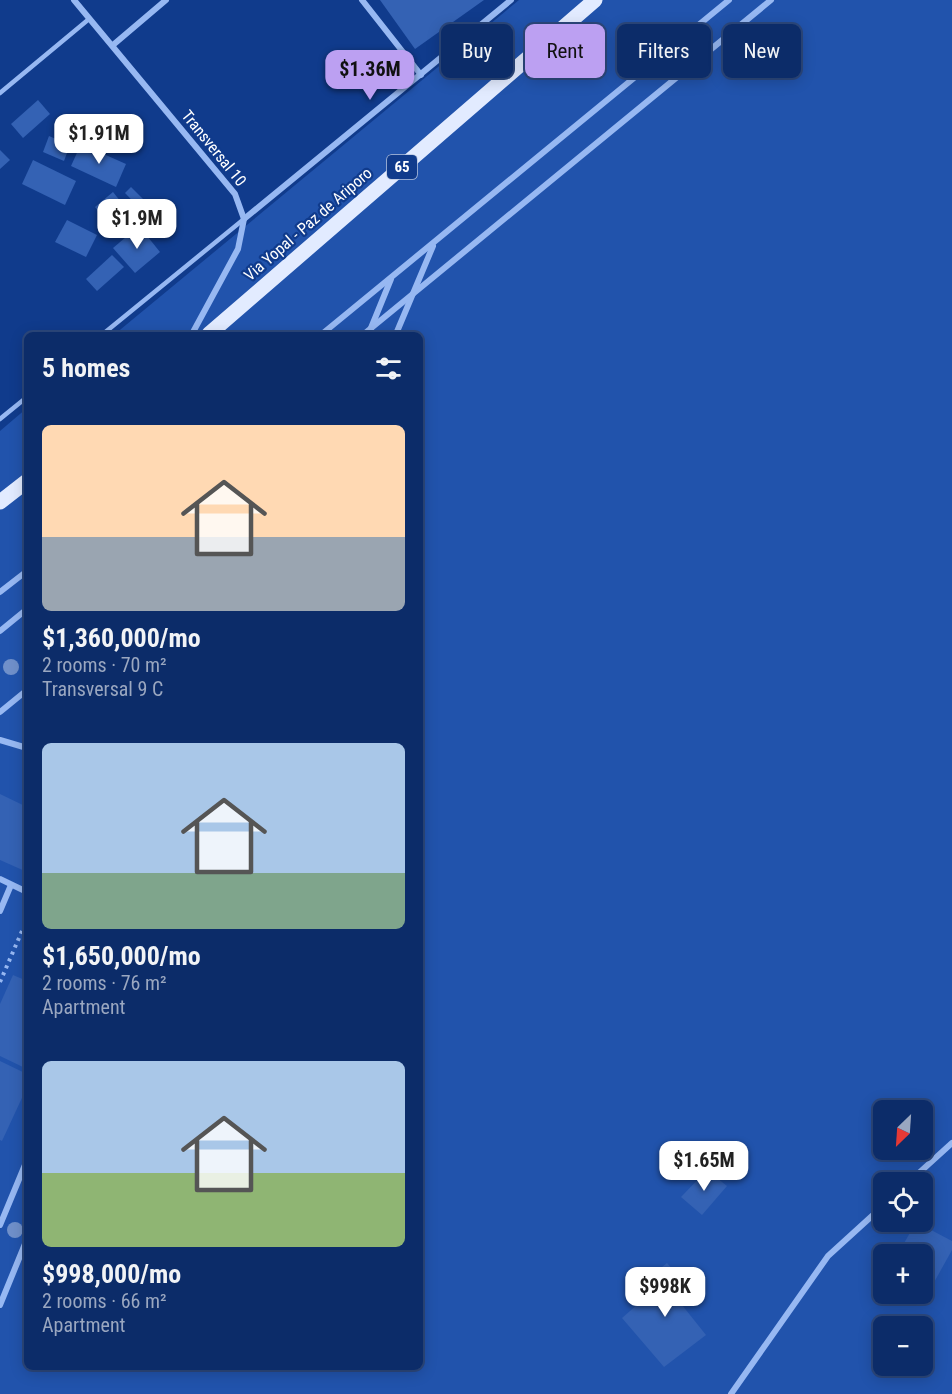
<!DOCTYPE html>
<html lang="en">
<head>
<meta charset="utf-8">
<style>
	body { margin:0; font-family:"Roboto Condensed",sans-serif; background:#1a3871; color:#f1f3f6; height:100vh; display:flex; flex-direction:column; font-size:22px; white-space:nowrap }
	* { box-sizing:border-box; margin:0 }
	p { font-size:20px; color:#9aa7c0 }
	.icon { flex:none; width:33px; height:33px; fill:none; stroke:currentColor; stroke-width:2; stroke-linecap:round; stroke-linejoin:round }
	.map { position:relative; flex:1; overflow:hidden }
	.drawer { position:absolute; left:24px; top:332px; width:399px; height:1038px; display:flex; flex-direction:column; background:#0c2c69; border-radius:9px; box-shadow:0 3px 15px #0003,0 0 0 2px #2c487d }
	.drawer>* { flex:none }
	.top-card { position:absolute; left:441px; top:24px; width:420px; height:54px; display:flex; gap:12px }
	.needle { width:39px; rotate:205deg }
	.controls { position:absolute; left:873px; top:1100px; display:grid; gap:12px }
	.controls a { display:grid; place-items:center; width:60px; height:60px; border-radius:9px; background:#0c2c69; box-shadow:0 3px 15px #0003,0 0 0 2px #2c487d; font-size:30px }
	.price { position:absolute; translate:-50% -51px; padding:0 14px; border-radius:12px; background:#fff; color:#222; font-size:20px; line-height:39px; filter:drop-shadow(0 2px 3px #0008) }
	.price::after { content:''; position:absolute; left:50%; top:36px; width:18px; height:14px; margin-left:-9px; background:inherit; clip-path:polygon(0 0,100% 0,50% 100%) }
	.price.active { background:#bca0f2; color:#111 }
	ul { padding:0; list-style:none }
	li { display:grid; align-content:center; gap:12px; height:318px; padding:0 18px }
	li span { display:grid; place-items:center; height:186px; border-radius:9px; color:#555 }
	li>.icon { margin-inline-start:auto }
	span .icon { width:108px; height:108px; fill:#fffc; stroke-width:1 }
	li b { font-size:26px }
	h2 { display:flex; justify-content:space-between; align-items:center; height:72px; padding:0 18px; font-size:26px }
	.chip { padding:0 21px; border-radius:9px; background:#0c2c69; box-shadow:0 3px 15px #0003,0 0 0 2px #2c487d; font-size:21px; line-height:54px }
	.chip.active { background:#bca0f2; color:#111 }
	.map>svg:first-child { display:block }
	.green { fill:#2153ac; fill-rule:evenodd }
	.building { fill:#3462b4 }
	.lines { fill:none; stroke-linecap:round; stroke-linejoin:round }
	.path { stroke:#97b8f2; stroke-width:4; stroke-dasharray:3 4.5; stroke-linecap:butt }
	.service { stroke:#97b8f2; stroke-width:4.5 }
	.minor { stroke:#97b8f2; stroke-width:6 }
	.primary { stroke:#e2ebff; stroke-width:15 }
	.tree { fill:#7090ca }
	.labels { text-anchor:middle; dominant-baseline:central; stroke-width:4.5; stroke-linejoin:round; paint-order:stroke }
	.shield { fill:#103b8c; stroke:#b7c4dc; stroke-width:1.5 }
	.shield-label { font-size:15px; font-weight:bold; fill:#fff }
	.street-label { font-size:16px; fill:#fff; stroke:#103b8c }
</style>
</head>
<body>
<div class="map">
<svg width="952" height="1394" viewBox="0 0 952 1394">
	<rect width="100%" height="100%" fill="#103b8c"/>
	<path class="green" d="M519 0H952V1394H0V431L27 408V1366H420V334H115ZM884 1110H922V1149H884ZM884 1182H922V1221H884ZM884 1254H922V1293H884ZM884 1326H922V1365H884Z"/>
	<g class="building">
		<polygon points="380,0 484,0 415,49"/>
		<polygon points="38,100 50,114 23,138 11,124"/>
		<polygon points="49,136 70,145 64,161 43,152"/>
		<polygon points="81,144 126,164 116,187 71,166"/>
		<polygon points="0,150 10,160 0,169"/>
		<polygon points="33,160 76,181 65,205 22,184"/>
		<polygon points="131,187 157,213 150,219 125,193"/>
		<polygon points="113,192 125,207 107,222 95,207"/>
		<polygon points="128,216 133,222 113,237 108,231"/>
		<polygon points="67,220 97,235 86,257 55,242"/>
		<polygon points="139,226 160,252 135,273 113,248"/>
		<polygon points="112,255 124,267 97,291 86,279"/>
		<polygon points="0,794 27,807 27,872 0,860"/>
		<polygon points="13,975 27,981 27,1069 0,1056 0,1004"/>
		<polygon points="0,1061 27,1074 27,1087 2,1141 0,1140"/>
		<polygon points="707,1170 727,1186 702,1215 681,1197"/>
		<polygon points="916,1222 952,1241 952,1250 927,1295 922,1293 922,1254 898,1254"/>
		<polygon points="667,1263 690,1290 678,1300 706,1335 664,1367 622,1318 654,1290 647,1279"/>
	</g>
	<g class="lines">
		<polyline class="path" points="0,982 22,931 27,933"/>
		<g class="service">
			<polyline points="0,93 89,19"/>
			<polyline points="103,334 244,219"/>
			<polyline points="0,419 27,397"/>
		</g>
		<g class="minor">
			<polyline points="74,0 235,194 244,219 238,249 192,334"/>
			<polyline points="362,0 421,75"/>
			<polyline points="113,45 166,0"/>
			<polyline points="244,219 511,0"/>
			<polyline points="371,328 391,279"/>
			<polyline points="322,334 729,0"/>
			<polyline points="364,334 771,0"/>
			<polyline points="396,334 433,246"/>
			<polyline points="0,592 27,571"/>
			<polyline points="0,631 27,609"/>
			<polyline points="0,712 27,690"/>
			<polyline points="0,740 27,748"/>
			<polyline points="0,879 27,892"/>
			<polyline points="0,911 11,885"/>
			<polyline points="909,1182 952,1143"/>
			<polyline points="0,1225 27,1160"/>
			<polyline points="0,1305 27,1239"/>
			<polyline points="731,1394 828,1256 884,1205"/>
		</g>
		<g class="primary">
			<polyline points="209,334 595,0"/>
			<polyline points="0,502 27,481"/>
		</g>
	</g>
	<g class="tree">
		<circle cx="11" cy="667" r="8"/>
		<circle cx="15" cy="1230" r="8"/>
	</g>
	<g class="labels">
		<rect class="shield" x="387" y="155" width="30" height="24" rx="4.5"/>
		<g class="shield-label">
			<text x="402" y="167">65</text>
		</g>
		<g class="street-label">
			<text transform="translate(214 148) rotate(51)">Transversal 10</text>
			<text transform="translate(308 224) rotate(-41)">Via Yopal - Paz de Ariporo</text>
		</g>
	</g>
</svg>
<div class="controls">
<a><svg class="needle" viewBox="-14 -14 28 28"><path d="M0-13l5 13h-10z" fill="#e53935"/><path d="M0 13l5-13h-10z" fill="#9aa7c0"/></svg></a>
<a><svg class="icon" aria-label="locate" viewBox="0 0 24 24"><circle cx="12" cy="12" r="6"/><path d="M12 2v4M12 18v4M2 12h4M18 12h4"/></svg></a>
<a>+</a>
<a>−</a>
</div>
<b class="price active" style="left:370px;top:101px">$1.36M</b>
<b class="price" style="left:99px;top:165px">$1.91M</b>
<b class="price" style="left:137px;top:250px">$1.9M</b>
<b class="price" style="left:704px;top:1192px">$1.65M</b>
<b class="price" style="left:665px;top:1318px">$998K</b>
<div class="top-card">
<a class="chip">Buy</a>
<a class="chip active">Rent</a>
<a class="chip">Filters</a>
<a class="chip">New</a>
</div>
<section class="drawer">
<h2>5 homes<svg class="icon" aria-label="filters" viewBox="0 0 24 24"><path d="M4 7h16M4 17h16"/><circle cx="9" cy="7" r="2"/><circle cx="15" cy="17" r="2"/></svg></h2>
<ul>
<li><span style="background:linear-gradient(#ffd9b3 60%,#9aa5b1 0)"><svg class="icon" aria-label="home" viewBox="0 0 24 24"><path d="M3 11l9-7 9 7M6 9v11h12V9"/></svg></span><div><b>$1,360,000/mo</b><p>2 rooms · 70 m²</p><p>Transversal 9 C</p></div></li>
<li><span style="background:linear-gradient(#a9c7e8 70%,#7fa58c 0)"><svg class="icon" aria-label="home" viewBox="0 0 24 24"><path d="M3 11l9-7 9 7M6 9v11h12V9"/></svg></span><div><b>$1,650,000/mo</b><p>2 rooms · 76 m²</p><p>Apartment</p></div></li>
<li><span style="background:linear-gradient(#a9c7e8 60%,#8fb573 0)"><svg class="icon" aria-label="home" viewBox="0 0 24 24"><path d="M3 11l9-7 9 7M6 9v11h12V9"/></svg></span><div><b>$998,000/mo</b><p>2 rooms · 66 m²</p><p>Apartment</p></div></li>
</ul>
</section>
</div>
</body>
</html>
